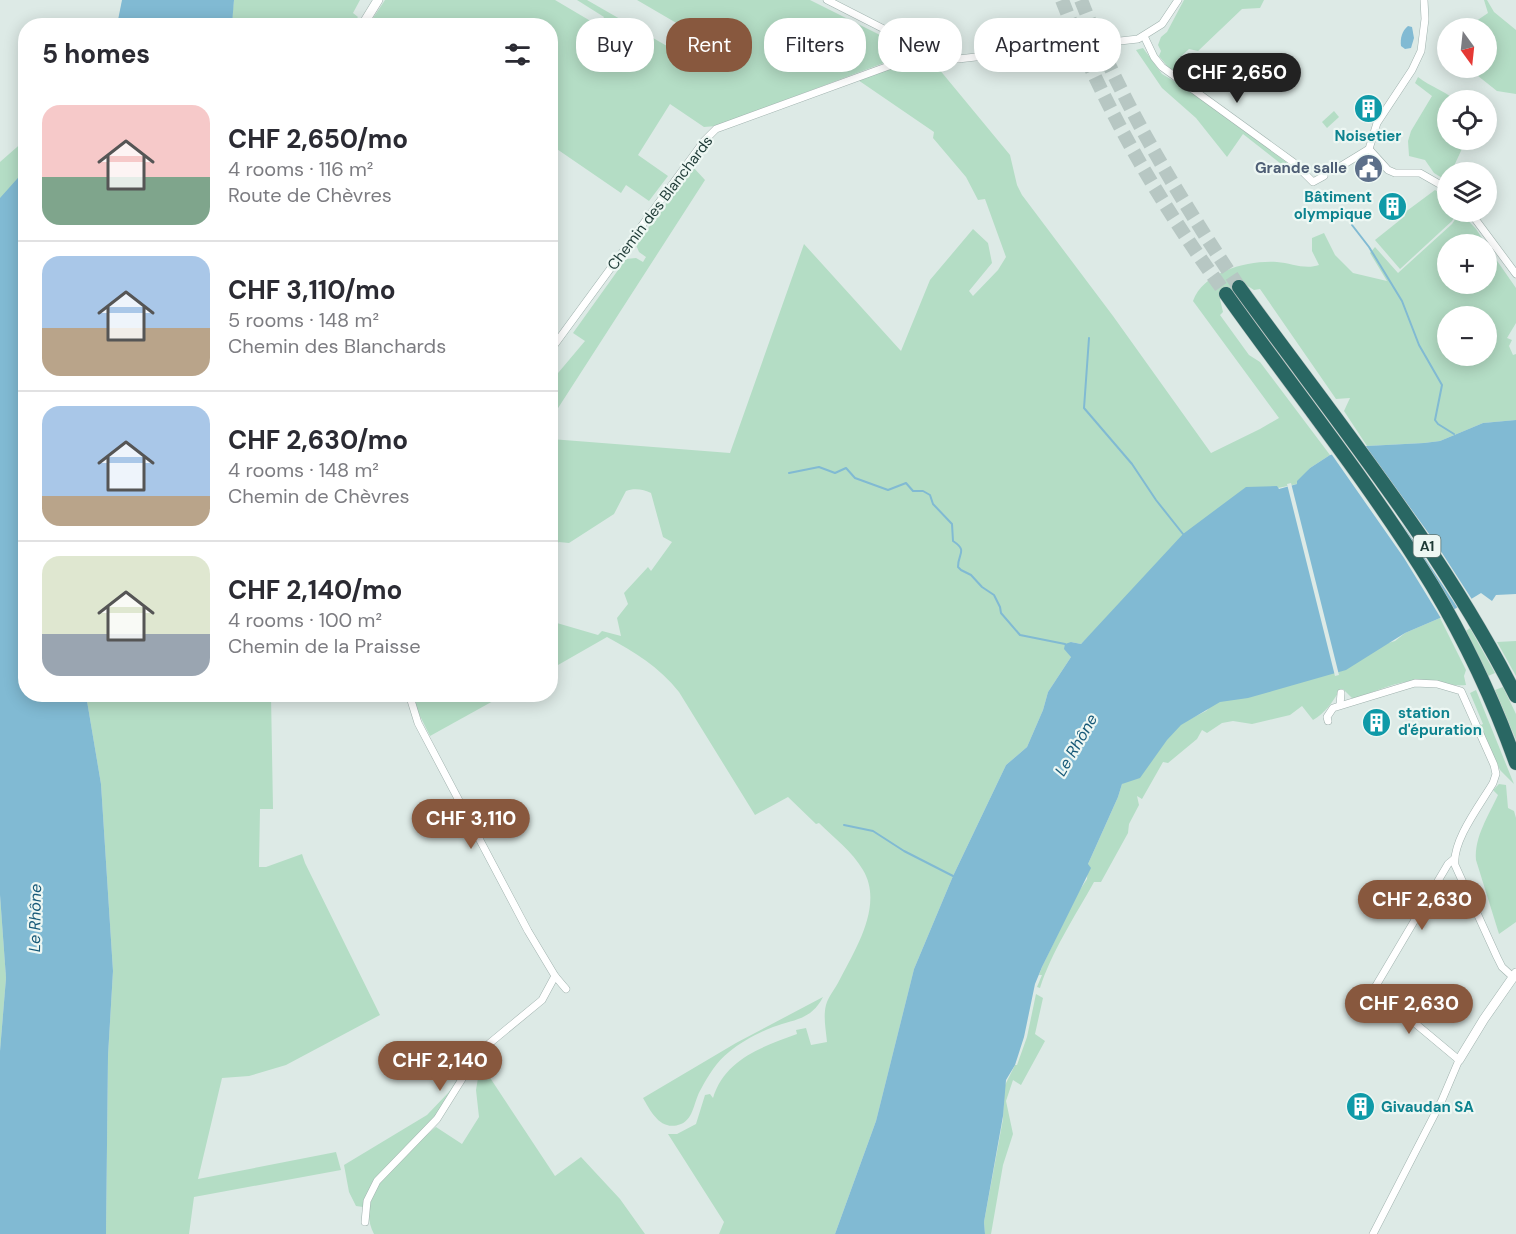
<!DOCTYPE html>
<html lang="en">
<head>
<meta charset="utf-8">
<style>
	body { margin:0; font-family:"DM Sans",sans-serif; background:#f2f2f3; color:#2b2b33; height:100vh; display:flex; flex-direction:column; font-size:22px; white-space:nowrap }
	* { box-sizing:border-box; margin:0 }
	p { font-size:20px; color:#7c7c81 }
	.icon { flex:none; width:33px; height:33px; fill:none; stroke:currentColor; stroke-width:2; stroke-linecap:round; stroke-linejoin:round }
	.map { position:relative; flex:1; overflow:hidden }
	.drawer { position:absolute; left:18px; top:18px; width:540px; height:684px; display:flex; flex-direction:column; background:#fff; border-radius:24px; box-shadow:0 3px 15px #0003 }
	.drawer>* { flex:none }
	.top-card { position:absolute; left:576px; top:18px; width:570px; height:54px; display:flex; gap:12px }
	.needle { width:39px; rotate:165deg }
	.controls { position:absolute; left:1437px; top:18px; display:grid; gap:12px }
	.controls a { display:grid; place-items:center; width:60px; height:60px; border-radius:50%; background:#fff; box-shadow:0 3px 15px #0003; font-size:30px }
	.price { position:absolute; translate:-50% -51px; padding:0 14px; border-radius:21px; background:#88583e; color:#fff; font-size:20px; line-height:39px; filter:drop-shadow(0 2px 3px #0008) }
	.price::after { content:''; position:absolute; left:50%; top:36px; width:18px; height:14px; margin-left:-9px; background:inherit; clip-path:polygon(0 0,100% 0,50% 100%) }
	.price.selected { background:#222; color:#fff }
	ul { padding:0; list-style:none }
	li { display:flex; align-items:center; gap:18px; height:150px; padding:0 24px }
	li+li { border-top:2px solid #e1e1e2 }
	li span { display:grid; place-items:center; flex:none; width:168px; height:120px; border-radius:18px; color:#555 }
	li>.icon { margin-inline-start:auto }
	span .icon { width:72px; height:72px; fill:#fffc; stroke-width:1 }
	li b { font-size:26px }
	h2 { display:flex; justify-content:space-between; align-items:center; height:72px; padding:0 24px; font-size:26px }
	.chip { padding:0 21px; border-radius:24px; background:#fff; box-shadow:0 3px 15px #0003; font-size:21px; line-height:54px }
	.chip.selected { background:#88583e; color:#fff }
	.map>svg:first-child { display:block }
	.green { fill:#b4ddc5; fill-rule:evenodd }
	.water { fill:#81bad3 }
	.pier { fill:#ddeae6 }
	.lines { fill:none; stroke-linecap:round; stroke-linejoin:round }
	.stream { stroke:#81bad3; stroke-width:2 }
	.motorway-tunnel { stroke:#b7c7c3; stroke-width:14; stroke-dasharray:14 7; stroke-linecap:butt }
	.minor-casing { stroke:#a0b2ae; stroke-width:8 }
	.tertiary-casing { stroke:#a0b2ae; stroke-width:10 }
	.motorway-casing { stroke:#bcc4c3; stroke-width:15 }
	.minor { stroke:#fff; stroke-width:7 }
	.tertiary { stroke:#fff; stroke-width:9 }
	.motorway { stroke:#296763; stroke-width:14 }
	.labels { text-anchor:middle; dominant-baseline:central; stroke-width:4.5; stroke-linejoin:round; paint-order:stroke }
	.shield { fill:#edf7f3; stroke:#5c736f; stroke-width:1.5 }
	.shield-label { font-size:14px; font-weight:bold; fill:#1e3a36 }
	.culture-label { font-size:15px; font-weight:bold; fill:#0d838f; stroke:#edf7f3; text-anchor:start }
	.service-label { font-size:15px; font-weight:bold; fill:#4e5e75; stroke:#edf7f3; text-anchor:end }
	.street-label { font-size:15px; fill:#1e3a36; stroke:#edf7f3 }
	.water-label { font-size:16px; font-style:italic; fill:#165978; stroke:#edf7f3 }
</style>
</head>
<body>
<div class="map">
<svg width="1516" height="1234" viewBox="0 0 1516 1234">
	<rect width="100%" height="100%" fill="#ddeae6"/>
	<g class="green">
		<polygon points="234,0 360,0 353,13 358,17 351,25 231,26"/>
		<polygon points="385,0 555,0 599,26 604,17 577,0 587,0 693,61 710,59 721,49 637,0 810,0 880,35 885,41 899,49 896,56 889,61 716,126 704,127 670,104 638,155 668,176 649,201 626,185 621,193 551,145 550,26 377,25 371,21"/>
		<polygon points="1184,0 1264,0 1260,8 1242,9 1198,51 1189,49 1176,61 1184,70 1179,74 1168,67 1159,56 1161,51 1158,45 1161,37 1167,32"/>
		<polygon points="1484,0 1487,0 1494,12 1516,30 1516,94 1497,91 1468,68 1486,68 1486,28 1466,28 1488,13"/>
		<polygon points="1143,48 1162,74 1198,95 1290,165 1285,167 1243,134 1227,157 1196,118 1162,88 1136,50"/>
		<path d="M917 63H934L1010 155 1017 185 1022 195 1113 316 1211 453 1260 429 1279 418 1193 301C1204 271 1249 260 1277 262 1291 263 1305 270 1319 265L1312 251V238L1324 233 1335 255 1353 273 1387 281 1370 253 1375 247 1398 273 1452 224 1460 212 1476 229 1486 244H1448V284H1486V245L1516 288V323L1507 338 1512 340 1509 346 1513 355 1516 354V420L1483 423 1440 441 1424 443 1367 446 1344 411 1350 398 1336 399 1260 289 1254 290 1243 283 1233 295 1222 294 1220 299 1223 312 1220 315 1249 355 1260 362 1330 455 1310 468 1297 484 1278 488 1104 621 1081 644 1071 642V657L1048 692 1043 710 1027 747 1006 765 953 876 914 969 876 1121 835 1234H719L724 1222 668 1134H677L696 1124 705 1095 710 1094 713 1098C725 1059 762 1047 797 1034L796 1030 806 1028 811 1045 827 1042C826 1030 823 1017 826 1005 828 997 835 989 839 981 855 950 884 905 863 870 852 851 834 838 819 823L816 824 788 797 755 815 679 692C659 667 635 652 607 637L551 669 550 621 598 635 602 631 621 636 617 618 628 604 624 593 648 567 651 571 672 542 663 537 651 493C644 489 633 488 626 491L614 514 569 543 559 542 551 546V439L730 453 804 244 901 351 930 280 973 229 988 243 992 263 969 291 973 296 998 270 1006 257 985 199 978 200 966 177 933 138 934 132 858 80 891 69ZM1448 316H1486V356H1448Z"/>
		<path d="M1418 77C1431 87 1443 90 1455 100H1448V140H1466L1454 166 1456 172H1448L1447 181 1434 173 1425 160 1409 156 1408 141 1411 131 1432 96 1415 83Z"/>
		<polygon points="1334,111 1339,117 1327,128 1322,122"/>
		<polygon points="25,140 25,183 0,212 0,162"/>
		<polygon points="693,167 705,180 551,419 551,377 553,379 585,341 573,333 626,259 636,258 643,262 646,257 639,252 636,245"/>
		<polygon points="1435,190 1447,198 1448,212 1457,212 1452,221 1400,269 1375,240 1405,216 1404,213"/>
		<path d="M1440 618 1466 670 1464 676 1466 685C1450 687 1436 679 1420 680 1397 681 1374 692 1353 699L1343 689 1339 691C1333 702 1324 714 1313 720L1302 706 1290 715 1252 724 1233 721 1222 723 1207 733 1202 730 1197 739 1168 763 1163 762 1142 799 1137 796 1139 805 1129 824 1128 833 1101 882H1094C1075 916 1051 953 1040 988L1037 987 1042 975H1039L1042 967 1077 894 1087 879 1088 864 1118 797 1122 784 1164 732 1206 711 1209 708 1211 696 1395 641 1405 633Z"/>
		<polygon points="1470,628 1495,673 1488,676 1466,631"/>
		<polygon points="1516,641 1516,676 1497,642"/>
		<polygon points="1503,687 1516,714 1516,740 1495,690"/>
		<polygon points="1476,690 1514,784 1500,770 1479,726 1483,724 1470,693"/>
		<polygon points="86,695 271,695 273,809 260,809 259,867 266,867 302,854 305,863 380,1015 286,1065 249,1076 222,1078 198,1179 336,1152 341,1170 194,1197 189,1234 106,1234 108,1056 113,971 101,784"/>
		<polygon points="413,695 504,695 430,736 418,712"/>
		<path d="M1499 784 1506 785 1508 808 1514 811 1516 818V922L1499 934 1476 860C1474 837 1489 815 1498 795L1493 790Z"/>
		<polygon points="0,895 6,978 0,1051"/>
		<polygon points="1036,994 1043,998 1035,1034 1045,1041 1021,1085 1013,1080 1006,1101 1013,1134 1003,1165 991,1234 985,1234 984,1222 1003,1119 1004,1087 1015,1065 1017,1065 1027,1037"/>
		<path d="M823 997C811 1020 795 1019 773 1027 758 1033 741 1042 729 1052 717 1061 708 1076 701 1089 694 1100 694 1119 681 1124 661 1132 651 1112 643 1098L736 1043Z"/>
		<path d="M479 1061 555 1176 581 1157 620 1199 645 1234H374C352 1193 409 1150 436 1127L462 1144 479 1117 476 1090 478 1078 472 1069Z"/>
		<path d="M468 1064C456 1082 446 1103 432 1120 408 1149 375 1169 363 1207L356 1206 349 1192 344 1165 427 1115 449 1092Z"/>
	</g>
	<g class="water">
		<polygon points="122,0 234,0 232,24 117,25"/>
		<path d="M1408 26 1412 27 1414 38 1411 48 1405 49 1401 46C1400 38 1402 31 1408 26Z"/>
		<polygon points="25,170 26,694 86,695 101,784 113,971 108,1056 106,1234 0,1234 0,1051 6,978 0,895 0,198"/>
		<polygon points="1516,420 1516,594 1496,595 1492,601 1481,593 1440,618 1405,633 1346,670 1248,698 1220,702 1181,725 1167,740 1140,778 1122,784 1118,797 1088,864 1091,868 1042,967 1035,984 1024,1037 1015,1065 1006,1080 1003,1116 984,1222 985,1234 835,1234 876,1121 914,969 953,876 1006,765 1027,747 1043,710 1048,692 1071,657 1064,649 1065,644 1071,642 1081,644 1183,534 1246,487 1277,486 1279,489 1297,484 1297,481 1310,468 1330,455 1367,446 1424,443 1440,441 1483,423"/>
	</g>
	<g class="pier">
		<polygon points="1364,444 1435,542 1473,601 1459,610 1401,522 1455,612 1442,620 1404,558 1330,452"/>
		<polygon points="1291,483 1339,675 1335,676 1287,484"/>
	</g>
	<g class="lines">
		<g class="stream">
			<polyline points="1352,225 1369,247 1402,301 1419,345 1442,385 1435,420 1438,424 1454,434"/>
			<polyline points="1089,338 1084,408 1132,464 1156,500 1183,534"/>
			<path d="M789 473 819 467 835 473 846 468 855 478 888 490 906 483 913 491H923L930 495 933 504 952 524 953 541C968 551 958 553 958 567L961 570 971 575 982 587 994 595 1000 607 1001 613 1020 635 1065 644"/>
			<polyline points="844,825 873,831 904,851 953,876"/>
		</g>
		<g class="motorway-tunnel">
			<path d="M1062 0C1103 106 1159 203 1226 294"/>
			<path d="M1081 0C1121 102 1178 196 1239 287"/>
		</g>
		<defs>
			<g id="minor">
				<polyline points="827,0 925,50 939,56 958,59 1138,39 1162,24 1178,0"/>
				<polyline points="1144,36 1154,57 1162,67 1293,162 1313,182 1324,176"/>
				<polyline points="899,62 906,55 906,46 902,38"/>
				<polyline points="1369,149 1388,170 1395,173 1420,173 1448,189"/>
				<polyline points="1333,171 1369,149 1377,123 1412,70 1421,51 1425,19 1424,0"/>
				<polyline points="1470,212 1516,274"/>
				<polyline points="550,351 704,141 716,129 897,63 916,57 939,56"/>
				<polyline points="409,694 418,723 528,931 555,976 566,989"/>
				<polyline points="1340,705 1341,693"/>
				<path d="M1328 721 1327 717 1333 708 1415 683 1437 684 1461 691 1494 765 1496 774 1493 783C1480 805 1452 841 1455 865L1497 957 1502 967 1513 977"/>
				<polyline points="365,1222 367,1201 377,1181 437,1119 479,1052 542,1000 555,976"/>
				<polyline points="1373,1234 1442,1100 1459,1060 1374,989 1448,864 1454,859"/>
			</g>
			<g id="tertiary">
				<polyline points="362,26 378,0"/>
				<polyline points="1459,1060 1484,1019 1516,973"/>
			</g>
			<g id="motorway">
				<path d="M1239 287C1335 420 1442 549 1516 696"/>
				<path d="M1226 294C1295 391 1370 484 1432 585 1466 642 1494 701 1516 763"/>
			</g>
		</defs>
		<use href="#minor" class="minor-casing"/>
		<use href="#tertiary" class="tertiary-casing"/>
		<use href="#motorway" class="motorway-casing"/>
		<use href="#minor" class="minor"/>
		<use href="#tertiary" class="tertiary"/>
		<use href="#motorway" class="motorway"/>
	</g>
	<defs>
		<symbol id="building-disc" viewBox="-11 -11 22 22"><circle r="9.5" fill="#0f9aa8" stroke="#edf7f3"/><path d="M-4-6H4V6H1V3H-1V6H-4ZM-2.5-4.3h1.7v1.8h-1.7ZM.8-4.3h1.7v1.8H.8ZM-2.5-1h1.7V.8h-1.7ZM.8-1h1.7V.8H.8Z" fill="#fff"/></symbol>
		<symbol id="civic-disc" viewBox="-11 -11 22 22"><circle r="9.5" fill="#5c6f8a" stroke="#edf7f3"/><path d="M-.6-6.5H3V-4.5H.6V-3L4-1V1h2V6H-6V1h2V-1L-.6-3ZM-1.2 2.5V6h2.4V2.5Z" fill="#fff"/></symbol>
	</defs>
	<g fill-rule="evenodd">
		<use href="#building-disc" x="1352" y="92" width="33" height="33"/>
		<use href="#civic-disc" x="1352" y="152" width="33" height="33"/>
		<use href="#building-disc" x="1376" y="190" width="33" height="33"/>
		<use href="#building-disc" x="1360" y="706" width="33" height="33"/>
		<use href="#building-disc" x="1344" y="1090" width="33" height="33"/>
	</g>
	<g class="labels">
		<rect class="shield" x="1413.5" y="535" width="27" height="22" rx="4.5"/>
		<g class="shield-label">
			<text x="1427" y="546">A1</text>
		</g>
		<g class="culture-label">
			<text x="1368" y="136" text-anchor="middle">Noisetier</text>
			<text x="1372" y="197" text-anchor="end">Bâtiment<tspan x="1372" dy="17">olympique</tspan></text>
			<text x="1398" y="713">station<tspan x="1398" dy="17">d'épuration</tspan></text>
			<text x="1381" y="1107">Givaudan SA</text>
		</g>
		<g class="service-label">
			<text x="1347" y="168">Grande salle</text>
		</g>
		<g class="street-label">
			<text transform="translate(660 203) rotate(-53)">Chemin des Blanchards</text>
		</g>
		<g class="water-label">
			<text transform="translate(1076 745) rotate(-60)">Le Rhône</text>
			<text transform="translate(35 918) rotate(-89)">Le Rhône</text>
		</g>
	</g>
</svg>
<div class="controls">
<a><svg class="needle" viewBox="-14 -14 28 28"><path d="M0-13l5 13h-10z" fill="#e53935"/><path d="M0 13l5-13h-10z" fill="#7c7c81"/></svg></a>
<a><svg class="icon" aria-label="locate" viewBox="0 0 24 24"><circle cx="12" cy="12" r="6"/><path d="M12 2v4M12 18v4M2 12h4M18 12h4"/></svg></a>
<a><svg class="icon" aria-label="layers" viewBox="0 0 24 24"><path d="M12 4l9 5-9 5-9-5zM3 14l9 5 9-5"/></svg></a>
<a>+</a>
<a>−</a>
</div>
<b class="price selected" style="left:1237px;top:104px">CHF 2,650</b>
<b class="price" style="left:471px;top:850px">CHF 3,110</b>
<b class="price" style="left:1422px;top:931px">CHF 2,630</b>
<b class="price" style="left:1409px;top:1035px">CHF 2,630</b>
<b class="price" style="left:440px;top:1092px">CHF 2,140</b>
<div class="top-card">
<a class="chip">Buy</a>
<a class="chip selected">Rent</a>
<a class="chip">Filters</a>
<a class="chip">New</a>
<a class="chip">Apartment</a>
</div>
<section class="drawer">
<h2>5 homes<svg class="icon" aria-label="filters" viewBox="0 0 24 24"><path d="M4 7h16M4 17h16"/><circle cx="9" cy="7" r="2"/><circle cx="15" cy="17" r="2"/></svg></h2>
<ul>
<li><span style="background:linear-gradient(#f6c9c9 60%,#7fa58c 0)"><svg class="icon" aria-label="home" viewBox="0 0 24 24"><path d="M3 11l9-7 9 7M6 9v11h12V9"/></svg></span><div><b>CHF 2,650/mo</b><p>4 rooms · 116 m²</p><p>Route de Chèvres</p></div></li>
<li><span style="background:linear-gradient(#a9c7e8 60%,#b9a48a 0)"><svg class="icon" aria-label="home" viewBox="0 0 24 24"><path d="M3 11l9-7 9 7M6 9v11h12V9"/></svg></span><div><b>CHF 3,110/mo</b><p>5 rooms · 148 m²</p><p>Chemin des Blanchards</p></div></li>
<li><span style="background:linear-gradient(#a9c7e8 75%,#b9a48a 0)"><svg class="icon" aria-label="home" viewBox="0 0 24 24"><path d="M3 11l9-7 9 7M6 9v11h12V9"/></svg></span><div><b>CHF 2,630/mo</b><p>4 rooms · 148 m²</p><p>Chemin de Chèvres</p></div></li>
<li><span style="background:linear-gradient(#dfe7d0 65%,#9aa5b1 0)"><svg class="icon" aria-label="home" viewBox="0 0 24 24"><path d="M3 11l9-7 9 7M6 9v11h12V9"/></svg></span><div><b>CHF 2,140/mo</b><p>4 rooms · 100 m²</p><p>Chemin de la Praisse</p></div></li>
</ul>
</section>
</div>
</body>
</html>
